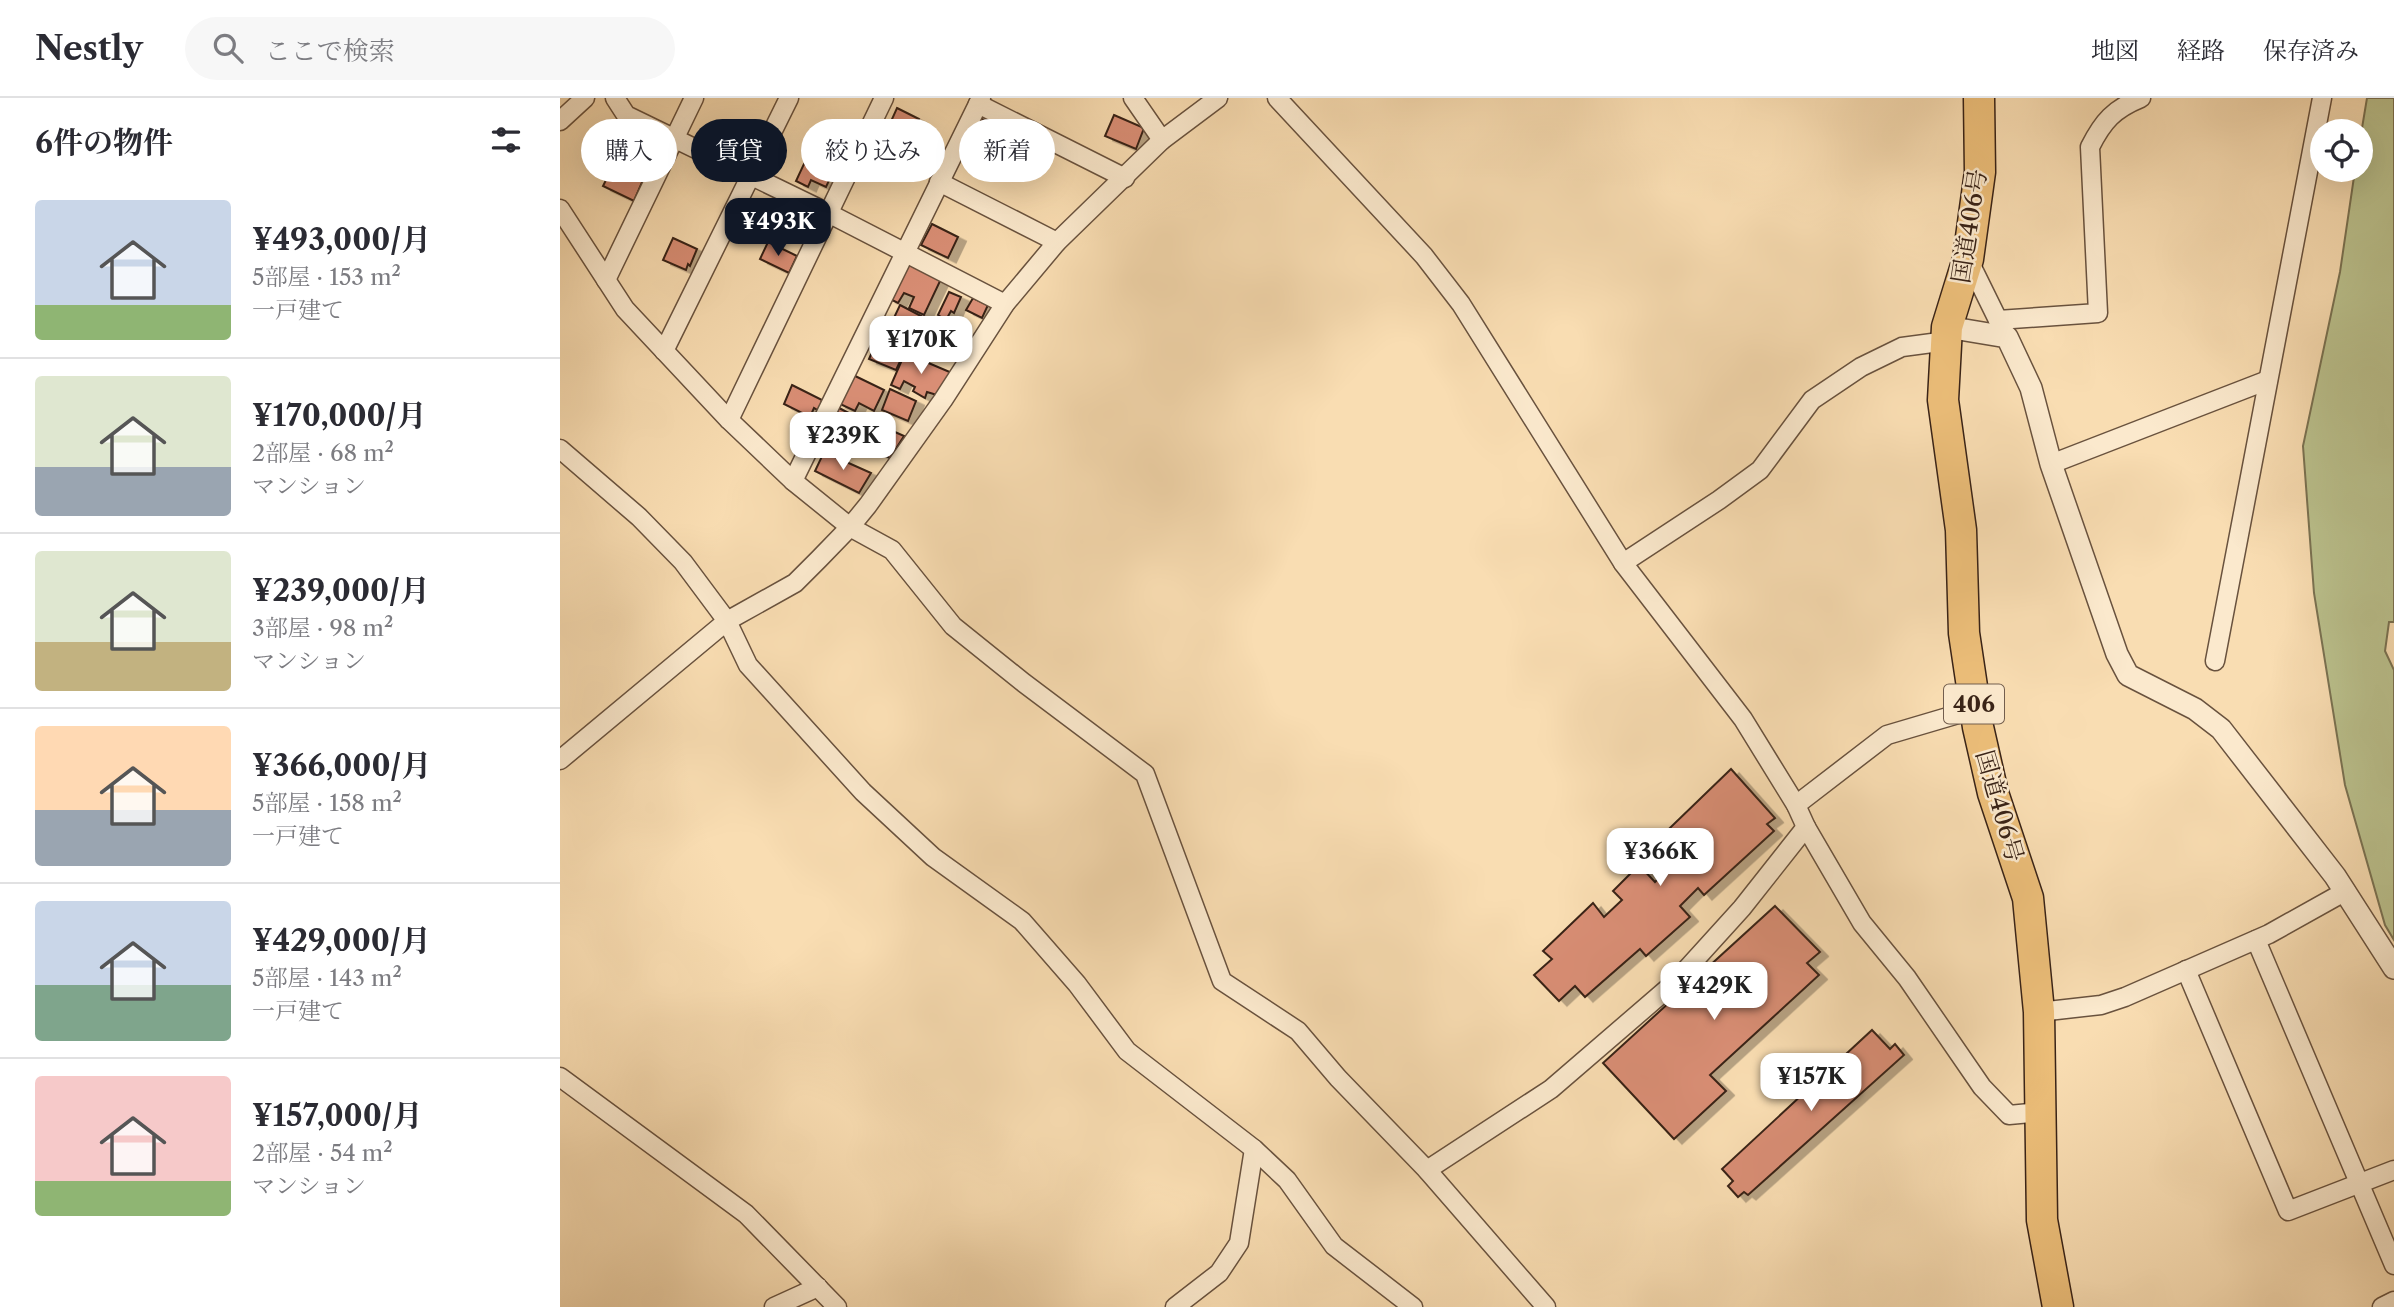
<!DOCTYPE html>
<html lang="ja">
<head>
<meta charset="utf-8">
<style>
	body { margin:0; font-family:"Libre Caslon Text","Noto Serif JP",serif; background:#f7f7f7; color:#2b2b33; height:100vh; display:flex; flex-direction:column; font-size:26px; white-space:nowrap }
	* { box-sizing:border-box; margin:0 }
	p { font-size:23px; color:#7c7c81 }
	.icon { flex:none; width:38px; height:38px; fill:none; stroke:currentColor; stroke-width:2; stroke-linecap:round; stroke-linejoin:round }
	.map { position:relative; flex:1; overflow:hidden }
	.drawer { display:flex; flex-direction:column; background:#fff; width:560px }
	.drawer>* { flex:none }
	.hud { position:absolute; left:21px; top:21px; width:665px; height:63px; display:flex; gap:14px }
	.buttons { position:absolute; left:1750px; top:21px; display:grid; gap:14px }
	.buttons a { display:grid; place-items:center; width:63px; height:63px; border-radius:50%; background:#fff; box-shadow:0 7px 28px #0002; font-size:35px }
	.price { position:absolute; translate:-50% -60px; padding:0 16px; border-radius:14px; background:#fff; color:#222; font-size:23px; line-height:46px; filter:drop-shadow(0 2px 4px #0008) }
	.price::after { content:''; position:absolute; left:50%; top:42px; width:21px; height:16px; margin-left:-10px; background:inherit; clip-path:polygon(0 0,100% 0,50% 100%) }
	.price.current { background:#111827; color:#fff }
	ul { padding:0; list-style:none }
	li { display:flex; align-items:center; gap:21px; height:175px; padding:0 35px }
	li+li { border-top:2px solid #e1e1e2 }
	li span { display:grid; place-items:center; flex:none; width:196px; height:140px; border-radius:7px; color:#555 }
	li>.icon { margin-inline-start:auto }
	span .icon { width:84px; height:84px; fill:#fffc; stroke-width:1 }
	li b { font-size:30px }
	h2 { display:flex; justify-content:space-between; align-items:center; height:84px; padding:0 35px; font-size:30px }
	.chip { padding:0 24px; border-radius:32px; background:#fff; box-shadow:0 7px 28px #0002; font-size:24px; line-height:63px }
	.chip.current { background:#111827; color:#fff }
	header { display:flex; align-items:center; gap:42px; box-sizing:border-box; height:98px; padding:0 35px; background:#fff; border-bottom:2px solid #e1e1e2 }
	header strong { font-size:33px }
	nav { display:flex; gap:38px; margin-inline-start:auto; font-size:24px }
	.search { width:490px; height:63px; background:#f7f7f7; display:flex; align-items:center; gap:18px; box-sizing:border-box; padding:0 24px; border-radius:38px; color:#7c7c81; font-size:26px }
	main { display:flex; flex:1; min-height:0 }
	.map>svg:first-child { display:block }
	.green { fill:#bbc28e; stroke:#7a7252; stroke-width:2 }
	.building { fill:#d98e74; stroke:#392317; stroke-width:2; filter:url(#shadow) }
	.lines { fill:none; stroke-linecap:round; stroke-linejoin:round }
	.minor-casing { stroke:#69523e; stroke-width:21 }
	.tertiary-casing { stroke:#69523e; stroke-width:24 }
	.trunk-casing { stroke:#392317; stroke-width:33 }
	.minor { stroke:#fbe9cd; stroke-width:18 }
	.tertiary { stroke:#fbe9cd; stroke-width:21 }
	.trunk { stroke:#ecbe79; stroke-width:30 }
	.labels { text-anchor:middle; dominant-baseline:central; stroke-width:5; stroke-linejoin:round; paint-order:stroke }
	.shield { fill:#fbe9cd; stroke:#735e4e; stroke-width:2 }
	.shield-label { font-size:23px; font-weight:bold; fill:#392317 }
	.street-label { font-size:24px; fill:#392317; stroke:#fbe9cd }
</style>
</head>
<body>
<header>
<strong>Nestly</strong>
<div class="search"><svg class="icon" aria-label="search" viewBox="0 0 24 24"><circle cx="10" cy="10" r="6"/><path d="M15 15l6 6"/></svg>ここで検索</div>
<nav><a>地図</a><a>経路</a><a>保存済み</a></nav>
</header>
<main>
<section class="drawer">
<h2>6件の物件<svg class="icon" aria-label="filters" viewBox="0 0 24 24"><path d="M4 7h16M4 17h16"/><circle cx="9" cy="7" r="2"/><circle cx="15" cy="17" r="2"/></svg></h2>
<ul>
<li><span style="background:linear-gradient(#c9d6e8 75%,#8fb573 0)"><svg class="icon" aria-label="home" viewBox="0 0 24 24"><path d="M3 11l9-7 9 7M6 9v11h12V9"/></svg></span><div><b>¥493,000/月</b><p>5部屋 · 153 m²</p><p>一戸建て</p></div></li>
<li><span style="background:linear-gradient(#dfe7d0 65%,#9aa5b1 0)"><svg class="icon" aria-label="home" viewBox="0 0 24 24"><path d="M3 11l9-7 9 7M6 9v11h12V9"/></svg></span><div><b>¥170,000/月</b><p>2部屋 · 68 m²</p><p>マンション</p></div></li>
<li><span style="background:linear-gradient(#dfe7d0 65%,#c2b280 0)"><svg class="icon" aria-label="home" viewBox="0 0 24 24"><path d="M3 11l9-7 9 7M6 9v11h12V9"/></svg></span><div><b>¥239,000/月</b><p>3部屋 · 98 m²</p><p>マンション</p></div></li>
<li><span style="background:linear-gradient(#ffd9b3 60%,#9aa5b1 0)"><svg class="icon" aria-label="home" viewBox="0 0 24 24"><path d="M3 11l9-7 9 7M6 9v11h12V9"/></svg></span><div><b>¥366,000/月</b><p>5部屋 · 158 m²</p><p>一戸建て</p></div></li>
<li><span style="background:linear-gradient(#c9d6e8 60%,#7fa58c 0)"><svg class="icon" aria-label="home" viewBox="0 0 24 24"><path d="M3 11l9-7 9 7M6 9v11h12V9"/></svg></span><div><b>¥429,000/月</b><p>5部屋 · 143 m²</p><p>一戸建て</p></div></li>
<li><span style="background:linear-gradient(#f6c9c9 75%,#8fb573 0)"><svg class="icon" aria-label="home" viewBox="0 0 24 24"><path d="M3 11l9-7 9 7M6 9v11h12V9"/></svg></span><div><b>¥157,000/月</b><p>2部屋 · 54 m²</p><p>マンション</p></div></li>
</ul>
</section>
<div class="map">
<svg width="1834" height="1209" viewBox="0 0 1834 1209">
	<defs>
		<filter id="shadow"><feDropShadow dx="8" dy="4.5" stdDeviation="0" flood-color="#0004"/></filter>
	</defs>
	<rect width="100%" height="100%" fill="#f9ddb2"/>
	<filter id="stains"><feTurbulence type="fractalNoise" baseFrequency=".00286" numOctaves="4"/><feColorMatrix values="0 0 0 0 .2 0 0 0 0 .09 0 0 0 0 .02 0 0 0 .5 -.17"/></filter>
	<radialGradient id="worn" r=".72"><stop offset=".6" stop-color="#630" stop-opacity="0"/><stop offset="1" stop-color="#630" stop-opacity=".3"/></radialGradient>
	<polygon class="green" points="1807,0 1834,0 1834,524 1829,524 1825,553 1834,572 1834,842 1825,827 1785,687 1754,495 1743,348 1780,174 1795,72 1801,72 1801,36"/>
	<g class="building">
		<polygon points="337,10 359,21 350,41 328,30"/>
		<polygon points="554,17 584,30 576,51 545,38"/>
		<polygon points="420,20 439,30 424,58 406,49"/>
		<polygon points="250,53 262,59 259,65 274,72 266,89 251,82 248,89 236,83"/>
		<polygon points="53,68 83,82 74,103 43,88"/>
		<polygon points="372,126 398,139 388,160 361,147"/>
		<polygon points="113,140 137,151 130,168 128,166 126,172 103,162"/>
		<polygon points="208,144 237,158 229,175 200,161"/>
		<polygon points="346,164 381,181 364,217 349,210 354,199 344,195 338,205 328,200"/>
		<polygon points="389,194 401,199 394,215 391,213 386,222 378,217"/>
		<polygon points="413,200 428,207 422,220 406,212"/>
		<polygon points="340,207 361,218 354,233 332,224"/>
		<polygon points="366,219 407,240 401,252 396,250 394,256 387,252 385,255 355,240"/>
		<polygon points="318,241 345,253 336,272 309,261"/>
		<polygon points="345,255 392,275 377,297 367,294 365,300 353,293 355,289 344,283 340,291 331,287"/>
		<polygon points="291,276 324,292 314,313 299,305 295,313 278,305"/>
		<polygon points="232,287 262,302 259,313 254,310 250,319 224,306"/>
		<polygon points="330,291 356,303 348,323 322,312"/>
		<polygon points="279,310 308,325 296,346 282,340 274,352 261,345"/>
		<polygon points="310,323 344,338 330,360 300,346"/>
		<polygon points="264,354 311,375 299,395 255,373"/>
		<polygon points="1171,671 1215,720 1207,726 1214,733 1144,797 1138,790 1120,808 1130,819 1086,858 1080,851 1025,899 1015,888 999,903 974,877 992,861 983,853 1033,805 1044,819 1062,802 1053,793 1079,767 1095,784 1104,775 1084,755"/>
		<polygon points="1215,808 1260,854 1247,865 1259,877 1150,977 1166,993 1114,1041 1043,965"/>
		<polygon points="1312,932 1330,951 1335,946 1344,957 1188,1097 1184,1094 1178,1099 1168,1088 1173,1083 1162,1071"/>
	</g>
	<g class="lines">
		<defs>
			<g id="minor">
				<polyline points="55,0 66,17 268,115 445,206"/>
				<polyline points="573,0 602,42"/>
				<polyline points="717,0 864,158 901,206 1063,465 1183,621 1236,707 1246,729 1302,825 1347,880 1422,989 1449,1017 1481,1014"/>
				<polyline points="418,6 565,80"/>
				<polyline points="0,23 25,0"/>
				<polyline points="379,84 497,144"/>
				<polyline points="0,111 65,211 169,322 233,383 290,429 332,452 393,528 464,585 585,676 662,883 738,933 778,980 867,1072 986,1209"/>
				<polyline points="1408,161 1438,222"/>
				<polyline points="46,182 134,0"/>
				<path d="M1447 239 1438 222 1538 215 1530 49C1543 23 1554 11 1581 0"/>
				<polyline points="104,253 229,0"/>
				<polyline points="169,322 324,0"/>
				<polyline points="0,351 79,419 123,464 167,523 188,567 303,694 373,759 462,823 517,886 567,953 694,1051 727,1082 774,1148 853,1209"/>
				<polyline points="1491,366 1708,282"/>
				<polyline points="233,383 421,0"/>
				<polyline points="1063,465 1159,402 1200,372 1252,302 1301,269 1342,249 1387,243"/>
				<polyline points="1655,563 1762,0"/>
				<polyline points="0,662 167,523 235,485 259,461 290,429 308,407 383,302 445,206 497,144 602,42 658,0"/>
				<polyline points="1236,707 1327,637 1415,611"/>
				<polyline points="1696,842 1834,1167"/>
				<polyline points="1626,872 1728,1113 1834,1072"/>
				<polyline points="1479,914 1541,907 1565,899 1709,836 1786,793"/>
				<polyline points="0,979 186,1116 277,1209"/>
				<polyline points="867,1072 991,991 1114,885 1182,810 1246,729"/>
				<polyline points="214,1209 258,1189"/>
				<polyline points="615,1209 659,1175 679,1145 694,1051"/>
				<polyline points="1822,1209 1834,1203"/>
			</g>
			<polyline id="tertiary" points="1387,229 1447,239 1471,290 1491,366 1557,556 1568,577 1635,611 1661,631 1775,778 1834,870"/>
			<polyline id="trunk" points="1419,0 1420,74 1408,161 1387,229 1383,302 1401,432 1404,535 1418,629 1433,695 1468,800 1479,914 1482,1122 1498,1209"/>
		</defs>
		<use href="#minor" class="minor-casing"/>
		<use href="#tertiary" class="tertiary-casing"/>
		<use href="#trunk" class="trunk-casing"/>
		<use href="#minor" class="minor"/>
		<use href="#tertiary" class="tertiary"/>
		<use href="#trunk" class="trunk"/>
	</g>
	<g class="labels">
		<rect class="shield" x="1384" y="586.5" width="60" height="39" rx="5"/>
		<g class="shield-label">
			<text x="1414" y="606">406</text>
		</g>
		<g class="street-label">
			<text transform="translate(1409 128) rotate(-81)">国道406号</text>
			<text transform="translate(1440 708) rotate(74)">国道406号</text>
		</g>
	</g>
	<rect width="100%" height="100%" filter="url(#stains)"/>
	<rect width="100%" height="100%" fill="url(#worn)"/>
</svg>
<div class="buttons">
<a><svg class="icon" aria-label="locate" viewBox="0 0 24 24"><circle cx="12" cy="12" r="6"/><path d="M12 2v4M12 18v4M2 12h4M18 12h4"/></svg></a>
</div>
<b class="price current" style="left:218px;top:160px">¥493K</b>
<b class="price" style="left:361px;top:278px">¥170K</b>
<b class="price" style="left:283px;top:374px">¥239K</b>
<b class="price" style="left:1100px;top:790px">¥366K</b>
<b class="price" style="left:1154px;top:924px">¥429K</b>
<b class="price" style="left:1251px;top:1015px">¥157K</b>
<div class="hud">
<a class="chip">購入</a>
<a class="chip current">賃貸</a>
<a class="chip">絞り込み</a>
<a class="chip">新着</a>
</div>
</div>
</main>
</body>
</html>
